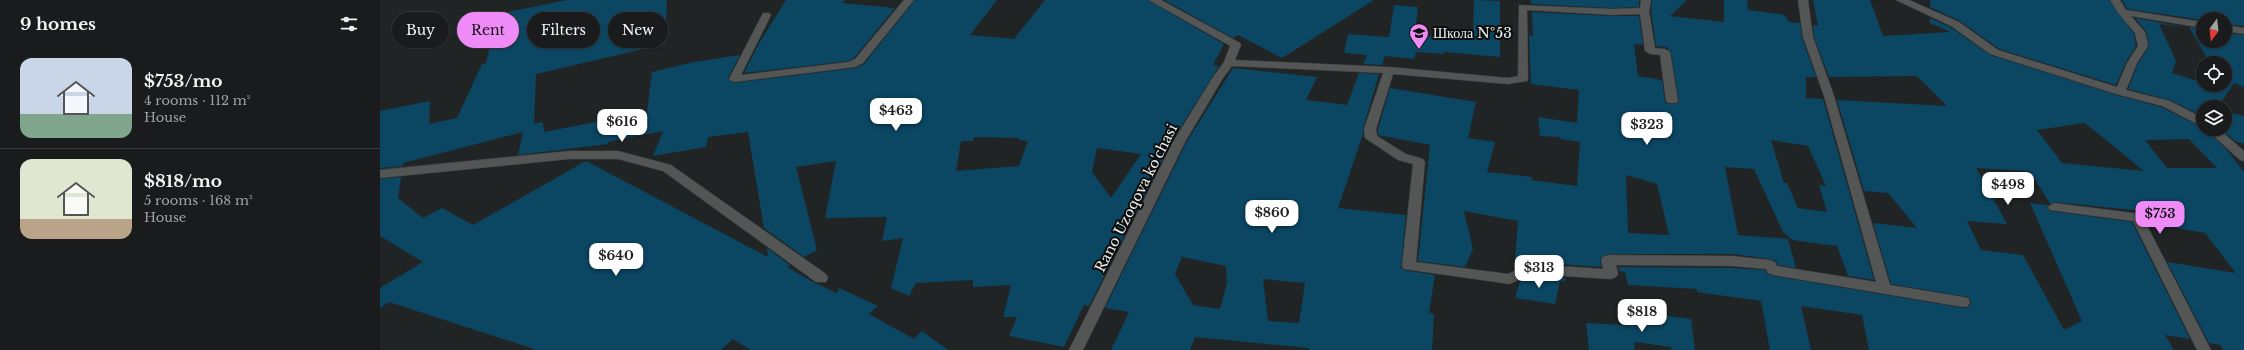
<!DOCTYPE html>
<html lang="en">
<head>
<meta charset="utf-8">
<style>
	body { margin:0; font-family:"Libre Baskerville",serif; background:#222425; color:#f1f3f6; height:100vh; display:flex; flex-direction:column; font-size:15px; white-space:nowrap }
	* { box-sizing:border-box; margin:0 }
	p { font-size:13px; color:#9fa1a3 }
	.icon { flex:none; width:22px; height:22px; fill:none; stroke:currentColor; stroke-width:2; stroke-linecap:round; stroke-linejoin:round }
	.map { position:relative; flex:1; overflow:hidden }
	.side { display:flex; flex-direction:column; background:#191b1c; width:380px }
	.side>* { flex:none }
	.hud { position:absolute; left:12px; top:12px; width:380px; height:36px; display:flex; gap:8px }
	.needle { width:26px; rotate:195deg }
	.controls { position:absolute; left:1816px; top:12px; display:grid; gap:8px }
	.controls a { display:grid; place-items:center; width:36px; height:36px; border-radius:50%; background:#191b1c; box-shadow:0 1px 3px #0004,0 0 0 1px #37393b; font-size:20px }
	.price { position:absolute; translate:-50% -34px; padding:0 9px; border-radius:8px; background:#fff; color:#222; font-size:13px; line-height:26px; filter:drop-shadow(0 1px 2px #0008) }
	.price::after { content:''; position:absolute; left:50%; top:24px; width:12px; height:9px; margin-left:-6px; background:inherit; clip-path:polygon(0 0,100% 0,50% 100%) }
	.price.on { background:#ef8bf7; color:#111 }
	ul { padding:0; list-style:none }
	li { display:flex; align-items:center; gap:12px; height:100px; padding:0 20px }
	li+li { border-top:1px solid #37393b }
	li span { display:grid; place-items:center; flex:none; width:112px; height:80px; border-radius:12px; color:#555 }
	li>.icon { margin-inline-start:auto }
	span .icon { width:48px; height:48px; fill:#fffc; stroke-width:1 }
	li b { font-size:17px }
	h2 { display:flex; justify-content:space-between; align-items:center; height:48px; padding:0 20px; font-size:17px }
	.tag { padding:0 14px; border-radius:18px; background:#191b1c; box-shadow:0 1px 3px #0004,0 0 0 1px #37393b; font-size:14px; line-height:36px }
	.tag.on { background:#ef8bf7; color:#111 }
	main { display:flex; flex:1; min-height:0 }
	.map>svg:first-child { display:block }
	.building { fill:#0b4663; fill-rule:evenodd }
	.lines { fill:none; stroke-linecap:round; stroke-linejoin:round }
	.minor-casing { stroke:#3e4041; stroke-width:1 }
	.minor { fill:#545555; fill-rule:evenodd }
	.labels { text-anchor:middle; dominant-baseline:central; stroke-width:4; stroke-linejoin:round; paint-order:stroke }
	.poi-label { font-size:14px; fill:#edefef; stroke:#0c0d0d; text-anchor:start }
	.street-label { font-size:14px; fill:#edefef; stroke:#0c0d0d }
</style>
</head>
<body>
<main>
<section class="side">
<h2>9 homes<svg class="icon" aria-label="filters" viewBox="0 0 24 24"><path d="M4 7h16M4 17h16"/><circle cx="9" cy="7" r="2"/><circle cx="15" cy="17" r="2"/></svg></h2>
<ul>
<li><span style="background:linear-gradient(#c9d6e8 70%,#7fa58c 0)"><svg class="icon" aria-label="home" viewBox="0 0 24 24"><path d="M3 11l9-7 9 7M6 9v11h12V9"/></svg></span><div><b>$753/mo</b><p>4 rooms · 112 m²</p><p>House</p></div></li>
<li><span style="background:linear-gradient(#dfe7d0 75%,#b9a48a 0)"><svg class="icon" aria-label="home" viewBox="0 0 24 24"><path d="M3 11l9-7 9 7M6 9v11h12V9"/></svg></span><div><b>$818/mo</b><p>5 rooms · 168 m²</p><p>House</p></div></li>
</ul>
</section>
<div class="map">
<svg width="1864" height="350" viewBox="0 0 1864 350">
	<rect width="100%" height="100%" fill="#212425"/>
	<g class="building">
		<path d="M187 0H287L285 44 156 74 154 124 163 122 164 132 267 112 272 72 314 62 360 55 348 78 354 83 476 68 484 64 535 0H617L590 35 634 39 665 0H768L844 44 833 65 839 66 792 141 709 306 704 305 684 347 629 336 637 317H623L631 285 593 287V280L536 283 529 296 511 288 523 238 502 241 507 217 445 218 456 161 416 167 437 250 424 257 384 228 368 132 328 137 326 147 273 156 283 131 228 142V144L138 155 143 132 23 163V166L0 168V111L50 101 49 124 77 118 102 64 106 63 118 14ZM594 137 639 138V140L648 141 639 166 576 171 581 141H593ZM717 148 761 154 731 198 712 172Z"/>
		<polygon points="406,0 465,0 462,3 515,8 474,58 469,61 364,73 378,45"/>
		<polygon points="784,0 994,0 902,58 858,35 853,38"/>
		<polygon points="1094,0 1120,1 1120,57 1064,52 1063,54 1036,52 1034,59 1005,56 1002,65 983,64 987,55 964,53 968,34 1009,37 1014,5 1038,7 1035,35 1093,40"/>
		<polygon points="1151,0 1259,0 1259,7 1233,8 1151,4"/>
		<path d="M1272 0H1307L1290 16 1344 22V0H1367L1368 10 1405 15 1409 22 1420 23 1422 38 1436 77H1426V98L1443 99 1494 280 1468 276 1457 246 1412 240 1403 232 1374 169 1345 167 1358 235 1408 239 1416 268 1398 265 1396 261 1390 259 1352 254H1228L1220 259 1221 267 1149 262 1144 265 1145 261 1135 260 1138 221 1084 211 1093 249 1085 267 1038 261 1050 145 998 135V129L1010 88 1096 102 1088 138 1115 142 1107 172 1152 177 1151 180 1197 186 1200 142 1181 139 1179 137 1160 136 1158 117 1197 123 1199 90 1151 84 1149 35 1153 36 1152 12 1233 16H1259L1263 45 1254 44 1258 76 1282 80 1285 102 1288 104H1296L1299 101 1291 52 1286 47 1276 46 1271 11ZM1391 140 1428 146 1446 186 1439 185 1447 212 1418 208 1407 183H1404ZM1246 175 1277 184 1289 235 1248 233Z"/>
		<path d="M1433 0H1490L1503 36 1570 32 1550 23V18L1570 27 1610 55 1736 95 1781 107 1825 129 1847 150 1864 172V350H1843L1841 345 1829 343 1787 262 1856 273 1825 233 1791 227 1783 213 1674 202 1670 204 1650 171 1596 168 1627 224 1587 221 1601 250 1643 255 1684 330 1702 321 1650 203 1668 205 1667 208 1670 211 1752 222 1810 339 1785 335 1794 350H1489L1482 315 1421 306 1431 350H1390L1381 301 1317 292V289L1248 285 1245 272 1239 271 1238 267 1352 268 1385 270 1387 274 1393 276 1583 308 1589 307 1591 301 1588 297 1511 284 1493 223 1537 228 1508 193 1484 191 1457 100 1567 106 1537 76 1449 77 1434 37 1433 25 1438 26ZM1705 123 1764 171 1682 163 1657 130ZM1809 139 1837 168H1787L1765 140Z"/>
		<polygon points="1550,0 1729,0 1754,34 1756,46 1746,62 1736,85 1619,49 1580,21 1550,7"/>
		<polygon points="1742,0 1864,0 1864,26 1845,24 1845,19 1823,20 1747,9"/>
		<polygon points="1755,18 1806,27 1779,24 1796,61 1792,73 1818,81 1823,72 1823,85 1845,85 1845,63 1830,63 1809,27 1823,29 1823,41 1845,41 1845,33 1864,35 1864,87 1854,83 1838,107 1823,107 1823,116 1790,100 1748,89 1758,64 1769,46 1766,31"/>
		<path d="M853 68 937 77 926 100 967 105 979 73 999 74 983 129V134L958 208 1026 215 1021 267 1024 270 1055 275 1049 313 1054 314 1052 350H929V348L815 337 810 350H731L749 312 725 308 806 143ZM802 257 846 266 847 283 840 309 813 305 795 274ZM883 279 925 283 919 323 888 321Z"/>
		<polygon points="1845,111 1864,116 1864,144 1855,141 1841,129 1845,129"/>
		<polygon points="204,162 208,162 388,257 387,248 410,265 407,267 435,283 457,293 459,288 498,306 489,314 534,339 542,331 568,350 371,350 353,339 341,350 157,350 9,302 0,308 0,288 43,262 0,236 0,179 21,177 18,198 43,218 62,208 93,225"/>
		<polygon points="1151,276 1186,278 1184,282 1180,281 1175,304 1135,298 1140,281"/>
		<polygon points="1243,310 1311,319 1315,350 1292,350 1291,347 1255,342 1254,350 1209,350 1206,323 1242,325"/>
	</g>
	<g class="lines">
		<defs>
			<g id="minor">
				<polygon points="524,0 534,0 483,63 475,67 354,82 349,79 383,13 389,13 391,15 361,75 469,62 475,59"/>
				<polygon points="769,0 781,0 860,43 861,45 855,60 1009,67 1128,78 1138,76 1139,5 1233,9 1260,8 1261,0 1271,0 1269,11 1275,48 1285,49 1290,52 1298,101 1296,103 1288,103 1286,101 1280,55 1270,54 1265,51 1260,14 1233,15 1147,10 1148,79 1147,81 1128,84 1013,74 996,129 997,136 1026,154 1043,159 1045,162 1036,262 1128,274 1149,264 1223,269 1221,260 1223,257 1228,255 1352,256 1390,260 1395,262 1397,266 1496,282 1444,96 1423,37 1418,0 1428,0 1433,37 1454,96 1510,285 1583,297 1588,298 1590,302 1588,306 1583,307 1393,275 1388,273 1386,269 1352,266 1236,265 1238,274 1236,277 1231,279 1151,274 1130,284 1024,269 1022,266 1033,164 1018,160 985,138 984,129 1003,73 852,66 843,78 805,142 703,350 689,350 793,142 833,77 844,62 850,46"/>
				<polygon points="1516,0 1529,0 1579,22 1618,50 1737,87 1747,63 1758,46 1755,33 1739,14 1730,0 1740,0 1746,10 1823,22 1823,28 1751,16 1765,32 1768,46 1757,63 1746,90 1790,101 1823,118 1823,127 1782,106 1736,94 1610,54 1571,26"/>
				<polygon points="1845,25 1864,28 1864,34 1845,31"/>
				<polygon points="1826,129 1839,129 1864,151 1864,161 1860,160"/>
				<polygon points="189,151 238,151 291,165 446,274 448,278 446,282 436,282 283,171 238,159 189,159 0,178 0,170"/>
				<polygon points="1674,203 1761,214 1831,350 1817,350 1753,221 1670,210 1668,207"/>
			</g>
		</defs>
		<use href="#minor" class="minor-casing"/>
		<use href="#minor" class="minor"/>
	</g>
	<defs>
		<symbol id="school-pin" viewBox="-11 -11 22 30"><path d="M0 17L-7.5 6A9.5 9.5 0 1 1 7.5 6Z" fill="#ef8bf7" stroke="#0c0d0d"/><path d="M0-5L7-2L0 1L-7-2ZM-4 1L0 2.5L4 1V4Q0 6-4 4Z" fill="#111"/></symbol>
	</defs>
	<g fill-rule="evenodd">
		<use href="#school-pin" x="1028" y="22" width="22" height="30"/>
	</g>
	<g class="labels">
		<g class="poi-label">
			<text x="1053" y="33">Школа №53</text>
		</g>
		<g class="street-label">
			<text transform="translate(756 198) rotate(-63)">Rano Uzoqova ko'chasi</text>
		</g>
	</g>
</svg>
<div class="controls">
<a><svg class="needle" viewBox="-14 -14 28 28"><path d="M0-13l5 13h-10z" fill="#e53935"/><path d="M0 13l5-13h-10z" fill="#9fa1a3"/></svg></a>
<a><svg class="icon" aria-label="locate" viewBox="0 0 24 24"><circle cx="12" cy="12" r="6"/><path d="M12 2v4M12 18v4M2 12h4M18 12h4"/></svg></a>
<a><svg class="icon" aria-label="layers" viewBox="0 0 24 24"><path d="M12 4l9 5-9 5-9-5zM3 14l9 5 9-5"/></svg></a>
</div>
<b class="price" style="left:516px;top:132px">$463</b>
<b class="price" style="left:242px;top:143px">$616</b>
<b class="price" style="left:1267px;top:146px">$323</b>
<b class="price" style="left:1628px;top:206px">$498</b>
<b class="price" style="left:892px;top:234px">$860</b>
<b class="price on" style="left:1780px;top:235px">$753</b>
<b class="price" style="left:236px;top:277px">$640</b>
<b class="price" style="left:1159px;top:289px">$313</b>
<b class="price" style="left:1262px;top:333px">$818</b>
<div class="hud">
<a class="tag">Buy</a>
<a class="tag on">Rent</a>
<a class="tag">Filters</a>
<a class="tag">New</a>
</div>
</div>
</main>
</body>
</html>
